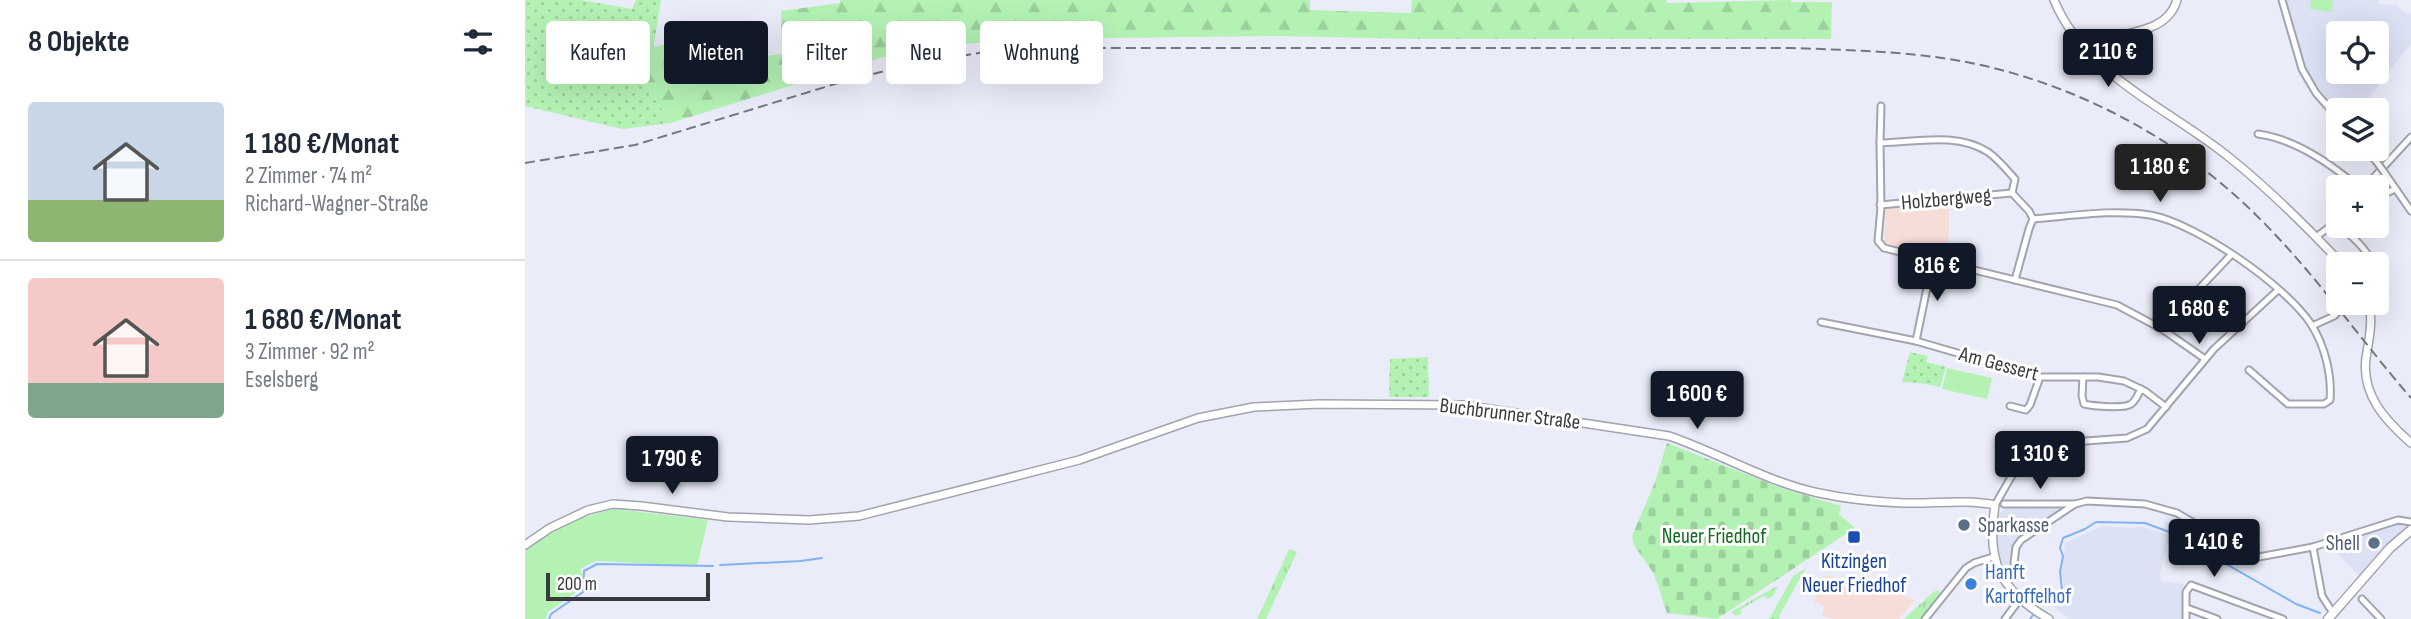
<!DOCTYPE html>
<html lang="de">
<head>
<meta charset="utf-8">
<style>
	body { margin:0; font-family:"Sofia Sans Condensed",sans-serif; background:#f6f6f7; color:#1f2937; height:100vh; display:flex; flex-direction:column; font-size:26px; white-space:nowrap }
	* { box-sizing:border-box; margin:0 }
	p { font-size:23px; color:#747a83 }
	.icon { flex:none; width:38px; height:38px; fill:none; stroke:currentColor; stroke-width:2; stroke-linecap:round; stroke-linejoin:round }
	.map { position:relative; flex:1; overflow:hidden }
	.drawer { display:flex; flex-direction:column; background:#fff; width:525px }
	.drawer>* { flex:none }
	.banner { position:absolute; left:21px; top:21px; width:665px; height:63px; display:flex; gap:14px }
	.controls { position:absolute; left:1801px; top:21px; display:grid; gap:14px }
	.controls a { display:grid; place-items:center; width:63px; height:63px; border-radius:7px; background:#fff; box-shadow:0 7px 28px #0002; font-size:35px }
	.scale { position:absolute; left:21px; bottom:18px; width:164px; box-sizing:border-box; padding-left:7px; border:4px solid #393a3e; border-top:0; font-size:19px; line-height:24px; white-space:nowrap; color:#393a3e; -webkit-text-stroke:5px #fff; paint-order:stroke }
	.price { position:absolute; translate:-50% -60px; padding:0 16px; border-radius:7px; background:#111827; color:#fff; font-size:23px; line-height:46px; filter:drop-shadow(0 2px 4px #0008) }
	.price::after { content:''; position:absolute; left:50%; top:42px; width:21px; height:16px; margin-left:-10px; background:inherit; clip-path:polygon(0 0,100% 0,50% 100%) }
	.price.on { background:#222; color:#fff }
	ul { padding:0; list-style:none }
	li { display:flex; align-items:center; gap:21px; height:175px; padding:0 28px }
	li+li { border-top:2px solid #e0e1e3 }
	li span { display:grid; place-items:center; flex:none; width:196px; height:140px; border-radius:7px; color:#555 }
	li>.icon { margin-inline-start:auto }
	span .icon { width:84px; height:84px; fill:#fffc; stroke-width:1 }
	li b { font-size:30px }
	h2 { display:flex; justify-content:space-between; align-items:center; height:84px; padding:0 28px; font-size:30px }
	.chip { padding:0 24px; border-radius:7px; background:#fff; box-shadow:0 7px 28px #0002; font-size:24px; line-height:63px }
	.chip.on { background:#111827; color:#fff }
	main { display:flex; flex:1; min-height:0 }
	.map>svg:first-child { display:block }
	.built { fill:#dce1f4; fill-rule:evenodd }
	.industrial { fill:#f7ddd8 }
	.grass { fill:url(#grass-tufts) }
	.forest { fill:url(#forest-firs) }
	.cemetery { fill:url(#cemetery-stones) }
	.park { fill:url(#park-dots) }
	.pitch { fill:#b4f2b4 }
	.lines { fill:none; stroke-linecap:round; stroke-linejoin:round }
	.stream { stroke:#83b2f3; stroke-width:2 }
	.street-casing { stroke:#a1a4ae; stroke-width:9 }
	.secondary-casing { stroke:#a1a4ae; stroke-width:10 }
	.primary-casing { stroke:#a1a4ae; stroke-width:11 }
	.street { stroke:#fff; stroke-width:5 }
	.secondary { stroke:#fff; stroke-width:7 }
	.primary { stroke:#fff; stroke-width:8 }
	.rail { stroke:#75777d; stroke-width:2; stroke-dasharray:10 5; stroke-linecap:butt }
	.street-bridge-casing { stroke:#a1a4ae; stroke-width:9; stroke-linecap:butt }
	.street-bridge { stroke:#fff; stroke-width:5 }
	.service-dot { fill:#5c6f8a; stroke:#fff; stroke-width:2.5 }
	.transit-dot { fill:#1a4fb4; stroke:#fff; stroke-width:2.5 }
	.shop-dot { fill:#3f7fe0; stroke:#fff; stroke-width:2.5 }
	.labels { text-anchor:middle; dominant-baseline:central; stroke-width:6; stroke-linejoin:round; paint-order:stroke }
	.street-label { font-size:21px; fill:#393a3e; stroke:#fff }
	.service-label { font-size:21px; fill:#4e5e75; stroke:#fff; text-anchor:start }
	.park-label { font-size:21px; fill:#116a1e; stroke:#fff }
	.transit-label { font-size:21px; fill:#164399; stroke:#fff }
	.shop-label { font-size:21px; fill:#366cbe; stroke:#fff; text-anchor:start }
</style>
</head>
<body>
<main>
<section class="drawer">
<h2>8 Objekte<svg class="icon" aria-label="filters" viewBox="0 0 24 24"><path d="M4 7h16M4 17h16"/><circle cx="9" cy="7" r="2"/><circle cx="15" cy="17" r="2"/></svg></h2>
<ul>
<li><span style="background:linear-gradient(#c9d6e8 70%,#8fb573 0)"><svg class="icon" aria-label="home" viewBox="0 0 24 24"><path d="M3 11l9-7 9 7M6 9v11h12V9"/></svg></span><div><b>1 180 €/Monat</b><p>2 Zimmer · 74 m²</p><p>Richard-Wagner-Straße</p></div></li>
<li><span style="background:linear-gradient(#f6c9c9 75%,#7fa58c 0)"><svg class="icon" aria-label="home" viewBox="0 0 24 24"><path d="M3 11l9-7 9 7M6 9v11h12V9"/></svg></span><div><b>1 680 €/Monat</b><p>3 Zimmer · 92 m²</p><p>Eselsberg</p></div></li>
</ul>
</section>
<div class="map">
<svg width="1886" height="619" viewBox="0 0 1886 619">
	<defs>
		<pattern id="grass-tufts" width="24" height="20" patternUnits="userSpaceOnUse" patternTransform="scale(1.75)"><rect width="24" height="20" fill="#b4f2b4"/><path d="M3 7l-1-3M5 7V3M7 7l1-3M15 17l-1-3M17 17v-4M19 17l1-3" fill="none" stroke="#9cd09c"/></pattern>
		<pattern id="forest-firs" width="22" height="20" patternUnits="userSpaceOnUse" patternTransform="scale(1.75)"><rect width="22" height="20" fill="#b4f2b4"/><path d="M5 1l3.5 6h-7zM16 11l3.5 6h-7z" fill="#9cd09c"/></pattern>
		<pattern id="cemetery-stones" width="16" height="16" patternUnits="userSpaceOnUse" patternTransform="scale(1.75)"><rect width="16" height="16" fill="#b4f2b4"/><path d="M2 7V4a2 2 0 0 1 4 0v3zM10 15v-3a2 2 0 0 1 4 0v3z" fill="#9cd09c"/></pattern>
		<pattern id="park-dots" width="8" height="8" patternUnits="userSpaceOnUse" patternTransform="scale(1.75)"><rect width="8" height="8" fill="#b4f2b4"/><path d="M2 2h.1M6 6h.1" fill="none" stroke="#9cd09c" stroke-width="1.8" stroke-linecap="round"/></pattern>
	</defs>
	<rect width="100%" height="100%" fill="#eaedf9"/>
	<g class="built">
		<path d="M1759 0H1854L1853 4 1871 5 1883 15 1886 12V44L1865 70 1866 72 1833 110 1813 112 1783 74ZM1813 33H1852V72H1813Z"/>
		<polygon points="1482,508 1540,509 1495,538 1488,546 1485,556 1486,565 1481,570 1474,555 1471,535 1473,514"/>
		<polygon points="1875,523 1881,526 1836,575 1833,575 1805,545 1867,524"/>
		<polygon points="1577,526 1608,528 1615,526 1645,535 1635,573 1636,581 1659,584 1659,619 1544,619 1527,605 1538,592 1539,584 1536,573 1540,543"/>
	</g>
	<g class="industrial">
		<polygon points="1424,202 1424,235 1420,260 1359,245 1361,208"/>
		<polygon points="1299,575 1371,593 1390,600 1374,619 1307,619 1297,616 1300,606 1289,602"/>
	</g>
	<g class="grass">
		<polygon points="764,549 772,552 741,619 732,619"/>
		<polygon points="1281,568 1254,616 1255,619 1244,619 1268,576"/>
		<polygon points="1252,586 1249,595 1243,599 1239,596 1216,609 1216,614 1211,616 1206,612"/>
		<polygon points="1413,590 1416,593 1414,597 1396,619 1379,619 1408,592"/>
	</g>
	<polygon class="forest" points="315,0 785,0 785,10 886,13 887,0 1141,0 1143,3 1266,0 1266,2 1307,2 1306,39 888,39 755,36 512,39 409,46 365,55 146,123 122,86 127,48 153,40 160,48 227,58 257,54 256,11 315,3"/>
	<polygon class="cemetery" points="1142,443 1256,488 1316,506 1314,514 1330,528 1192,619 1142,613 1129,574 1109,545 1107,536 1130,482"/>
	<g class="park">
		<polygon points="0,0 56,0 107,9 111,0 136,0 122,86 146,123 97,129 0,106"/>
		<polygon points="1385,352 1403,356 1401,362 1421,367 1415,387 1395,383 1377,382"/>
		<polygon points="903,357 904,397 864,397 865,359"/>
	</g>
	<g class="pitch">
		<polygon points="1786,0 1808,0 1807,12 1785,9"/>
		<polygon points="1422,368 1467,378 1462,399 1417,389"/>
		<path d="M90 509 183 520 172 566 71 561 55 569 62 585 23 612 21 619H0V551C28 531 55 515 90 509Z"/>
	</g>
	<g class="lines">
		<g class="stream">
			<polyline points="195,565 276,561 297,558"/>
			<polyline points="1523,604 1537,590 1535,572 1538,556 1535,548 1538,538 1560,529 1571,522 1620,523 1647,533 1771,604 1795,613"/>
			<polyline points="24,619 26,614 58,592 59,571 72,564 188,566"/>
			<polyline points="1505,619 1508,615"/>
		</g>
		<defs>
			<g id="street">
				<polyline points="1757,0 1777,69 1791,93 1813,118"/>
				<path d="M1733 134C1770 139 1805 163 1833 187"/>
				<polyline points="1355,143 1356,106"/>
				<polyline points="1840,149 1851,161"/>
				<polyline points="1859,172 1886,211"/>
				<polyline points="1840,187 1886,137"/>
				<polyline points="1852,191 1864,192 1870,189"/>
				<path d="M1487 193 1490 179C1482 170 1473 159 1463 152 1432 132 1391 142 1355 143L1356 207 1353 241 1359 248 1592 305 1637 329 1680 359"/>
				<path d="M1487 193 1504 211 1508 219C1547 216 1587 209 1625 215 1671 223 1760 285 1786 324 1800 346 1807 375 1805 400L1799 404H1763L1724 370"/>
				<polyline points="1355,205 1487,193"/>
				<path d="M1807 225C1821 227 1843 251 1848 264"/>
				<polyline points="1791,237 1807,225 1813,212"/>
				<polyline points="1490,280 1504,229 1508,219"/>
				<polyline points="1671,292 1706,255"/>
				<polyline points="1296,322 1391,341 1515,377 1573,377 1599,381 1620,391 1641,407"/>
				<polyline points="1787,326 1809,316"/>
				<polyline points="1391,341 1408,259"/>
				<path d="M1558 377 1557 396 1559 404C1568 406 1599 409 1606 404 1611 401 1613 394 1616 389"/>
				<polyline points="1485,406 1501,410 1505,405 1515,377"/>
				<polyline points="1479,504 1550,504"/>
				<polyline points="1470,505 1489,472 1515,454 1547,442 1602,438 1622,429 1689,349 1753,290"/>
				<polyline points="1788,547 1797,596 1808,613"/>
				<polyline points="1489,563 1491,547 1496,540 1550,504 1562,501 1620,504 1652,513 1728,558 1788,547 1873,520 1886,522"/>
				<polyline points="1837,599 1856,619"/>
				<polyline points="1662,608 1692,619"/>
				<polyline points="1400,619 1441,568 1449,563 1468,557"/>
				<polyline points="1480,619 1495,599"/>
				<polyline points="1661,619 1661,592 1666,585 1758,619"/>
			</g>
			<g id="secondary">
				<path d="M1529 0C1561 77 1644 108 1705 158 1745 190 1782 227 1817 264"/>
				<path d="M1558 48C1586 30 1641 39 1652 0"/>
				<path d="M1844 303C1848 322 1844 339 1841 358 1836 395 1861 421 1886 443"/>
				<path d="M0 545 25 528 63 510 88 504 116 506 203 517 284 520 334 516 554 460 673 418 729 407 794 404 938 405 1144 436C1194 453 1242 482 1294 493 1322 499 1351 502 1379 503 1410 504 1440 499 1470 505 1461 561 1475 591 1524 619"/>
			</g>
			<polyline id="primary" points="1803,619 1865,548 1886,530"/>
		</defs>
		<use href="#street" class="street-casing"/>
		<use href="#secondary" class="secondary-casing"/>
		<use href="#primary" class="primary-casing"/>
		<use href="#street" class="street"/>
		<use href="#secondary" class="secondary"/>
		<use href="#primary" class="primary"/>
		<path class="rail" d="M0 163 110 145 320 81 388 64 466 51 559 48H1266C1321 50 1375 51 1430 60 1542 79 1652 136 1732 216 1789 272 1834 338 1886 398"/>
		<defs>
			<g id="street-bridge">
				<polyline points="1851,161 1859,172"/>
				<polyline points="1809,316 1822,303"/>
			</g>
		</defs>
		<use href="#street-bridge" class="street-bridge-casing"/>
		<use href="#street-bridge" class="street-bridge"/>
	</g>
	<g class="service-dot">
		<circle cx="1439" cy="525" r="7"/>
		<circle cx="1849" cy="543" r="7"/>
	</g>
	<rect class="transit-dot" x="1322" y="530" width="14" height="14" rx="3.5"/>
	<circle class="shop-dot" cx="1446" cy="584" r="7"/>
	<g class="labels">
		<g class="street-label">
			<text transform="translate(1421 199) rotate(-5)">Holzbergweg</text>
			<text transform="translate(1474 364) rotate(15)">Am Gessert</text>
			<text transform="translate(985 414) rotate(7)">Buchbrunner Straße</text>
		</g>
		<g class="service-label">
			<text x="1453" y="525">Sparkasse</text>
			<text x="1835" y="543" text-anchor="end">Shell</text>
		</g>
		<g class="park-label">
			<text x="1189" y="536">Neuer Friedhof</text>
		</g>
		<g class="transit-label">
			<text x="1329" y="561">Kitzingen<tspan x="1329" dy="24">Neuer Friedhof</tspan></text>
		</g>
		<g class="shop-label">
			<text x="1460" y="572">Hanft<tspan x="1460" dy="24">Kartoffelhof</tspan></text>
		</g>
	</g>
</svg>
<div class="controls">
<a><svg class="icon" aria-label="locate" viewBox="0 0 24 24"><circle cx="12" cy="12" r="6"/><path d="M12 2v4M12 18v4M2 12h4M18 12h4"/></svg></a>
<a><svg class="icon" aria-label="layers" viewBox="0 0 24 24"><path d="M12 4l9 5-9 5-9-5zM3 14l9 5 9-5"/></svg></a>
<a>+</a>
<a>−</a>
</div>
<div class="scale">200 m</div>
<b class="price" style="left:1583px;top:89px">2 110 €</b>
<b class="price on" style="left:1635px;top:204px">1 180 €</b>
<b class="price" style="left:1412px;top:303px">816 €</b>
<b class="price" style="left:1674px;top:346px">1 680 €</b>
<b class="price" style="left:1172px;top:431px">1 600 €</b>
<b class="price" style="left:1515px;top:491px">1 310 €</b>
<b class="price" style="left:147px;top:496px">1 790 €</b>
<b class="price" style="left:1689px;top:579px">1 410 €</b>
<div class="banner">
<a class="chip">Kaufen</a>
<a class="chip on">Mieten</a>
<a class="chip">Filter</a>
<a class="chip">Neu</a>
<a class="chip">Wohnung</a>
</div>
</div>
</main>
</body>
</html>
